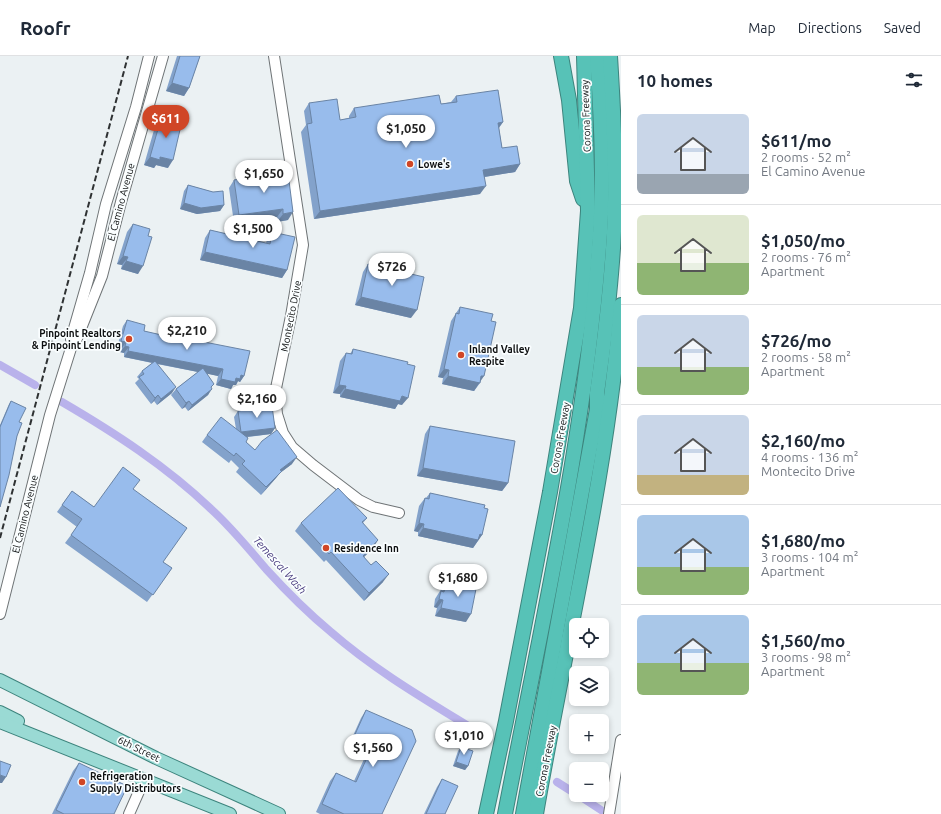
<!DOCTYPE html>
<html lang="en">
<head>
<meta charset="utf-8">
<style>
	body { margin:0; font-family:Ubuntu,sans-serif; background:#f6f6f7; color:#1f2937; height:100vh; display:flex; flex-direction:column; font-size:15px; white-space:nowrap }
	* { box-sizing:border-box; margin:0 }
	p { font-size:13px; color:#747a83 }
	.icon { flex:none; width:22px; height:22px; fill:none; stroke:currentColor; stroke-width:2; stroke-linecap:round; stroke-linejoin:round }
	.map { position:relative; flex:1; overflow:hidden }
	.drawer { display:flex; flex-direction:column; background:#fff; width:320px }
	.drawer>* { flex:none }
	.tools { position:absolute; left:569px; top:562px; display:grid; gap:8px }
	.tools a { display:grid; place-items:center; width:40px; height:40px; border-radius:6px; background:#fff; box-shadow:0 2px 6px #0003; font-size:20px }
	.price { position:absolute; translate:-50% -34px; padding:0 9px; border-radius:14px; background:#fff; color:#222; font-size:13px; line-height:26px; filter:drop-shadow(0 1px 2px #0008) }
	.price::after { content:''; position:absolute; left:50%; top:24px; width:12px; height:9px; margin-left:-6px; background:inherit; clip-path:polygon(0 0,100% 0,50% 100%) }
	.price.current { background:#d04626; color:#fff }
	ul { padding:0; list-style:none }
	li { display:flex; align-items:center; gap:12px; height:100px; padding:0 16px }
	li+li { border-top:1px solid #e0e1e3 }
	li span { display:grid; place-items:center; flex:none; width:112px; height:80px; border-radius:6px; color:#555 }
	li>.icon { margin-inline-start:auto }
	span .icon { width:48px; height:48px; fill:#fffc; stroke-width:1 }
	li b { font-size:17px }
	h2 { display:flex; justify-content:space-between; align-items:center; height:48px; padding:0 16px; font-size:17px }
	header { display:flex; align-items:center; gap:24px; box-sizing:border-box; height:56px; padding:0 20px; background:#fff; border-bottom:1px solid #e0e1e3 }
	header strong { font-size:19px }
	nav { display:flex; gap:22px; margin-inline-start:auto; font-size:14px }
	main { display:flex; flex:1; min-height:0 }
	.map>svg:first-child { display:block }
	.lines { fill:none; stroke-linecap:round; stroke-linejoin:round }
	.canal { stroke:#b9b2eb; stroke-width:8 }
	.minor-casing { stroke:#6f7476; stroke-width:12 }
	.major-casing { stroke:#3d847d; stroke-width:14 }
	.highway-casing { stroke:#3d847d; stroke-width:16 }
	.minor { stroke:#fff; stroke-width:10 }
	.major { stroke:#9adad4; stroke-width:12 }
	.highway { stroke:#57c2b7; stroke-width:14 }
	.rail { stroke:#2f3233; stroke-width:2; stroke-dasharray:6 3; stroke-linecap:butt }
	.wall { fill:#83a2cb }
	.shaded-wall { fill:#6a84a5 }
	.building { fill:#98bcec; stroke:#6a84a5 }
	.poi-dot { fill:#d04626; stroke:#fafeff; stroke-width:1.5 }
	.labels { text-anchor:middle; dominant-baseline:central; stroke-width:3.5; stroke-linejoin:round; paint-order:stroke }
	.street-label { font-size:10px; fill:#0e1011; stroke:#fafeff }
	.poi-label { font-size:10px; font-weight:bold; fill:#0e1011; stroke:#fafeff; text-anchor:start }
	.water-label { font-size:11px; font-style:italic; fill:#4a3c7f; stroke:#fafeff }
</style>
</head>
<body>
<header>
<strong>Roofr</strong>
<nav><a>Map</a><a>Directions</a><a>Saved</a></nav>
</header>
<main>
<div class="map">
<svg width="621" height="758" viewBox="0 0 621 758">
	<rect width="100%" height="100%" fill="#ebf1f3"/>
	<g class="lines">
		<g class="canal">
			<polyline points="0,309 35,329"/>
			<path d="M62 346C115 377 166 410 211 453 231 471 248 492 266 513 286 535 308 557 331 576 378 617 433 648 486 681"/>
			<polyline points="557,726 576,738"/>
			<polyline points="578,739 601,754"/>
		</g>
		<defs>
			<g id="minor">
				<polyline points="274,0 303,189 291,260 275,337 277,358 283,377 292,391 313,409 359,444 373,451 399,457"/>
				<polyline points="76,285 102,220 121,146 163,0"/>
				<polyline points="0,558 50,359 72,289 71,283 90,217 106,148 136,51 149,0"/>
				<polyline points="129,758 144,724"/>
				<polyline points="609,758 621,684"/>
			</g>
			<g id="major">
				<polyline points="0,624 156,702 279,758"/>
				<polyline points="0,656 18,665"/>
				<polyline points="0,666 230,758"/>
			</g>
			<g id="highway">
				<polyline points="561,0 569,44 577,125 583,143"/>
				<polyline points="486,758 506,665 550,436 581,252 588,155 584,0"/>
				<path d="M505 758C542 565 587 373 600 177 604 118 601 59 597 0"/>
				<path d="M523 758 597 353V337C606 274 614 210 615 146 616 97 613 49 610 0"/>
				<path d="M536 758C565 588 607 421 621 249"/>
			</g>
		</defs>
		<use href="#minor" class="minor-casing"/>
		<use href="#major" class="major-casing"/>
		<use href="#highway" class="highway-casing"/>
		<use href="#minor" class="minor"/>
		<use href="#major" class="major"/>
		<use href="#highway" class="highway"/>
		<polyline class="rail" points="0,482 128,0"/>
	</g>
	<g class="wall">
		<polygon points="177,0 200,0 189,32 184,40 166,35"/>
		<polygon points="456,40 503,66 499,72 502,92 520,108 515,116 484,121 480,138 314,163 301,76 306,69 304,55 309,47 340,64 349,62 349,60 354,52 441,48 451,46"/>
		<polygon points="162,59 168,112 156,109 154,112 144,109 156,67"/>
		<polygon points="252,118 270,119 288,164 277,166 277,161 234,167 229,132 234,124 249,122"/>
		<polygon points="188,129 213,136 224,149 220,155 197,158 180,153 184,135"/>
		<polygon points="133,168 148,180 138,218 121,213 122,209 117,208 127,176"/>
		<polygon points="210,174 266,187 267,184 272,176 287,214 282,222 200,204 205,182"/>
		<polygon points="368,208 411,262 355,249 363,216"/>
		<polygon points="460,251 480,326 480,327 474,335 442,328 443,322 438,321 451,265"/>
		<polygon points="127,264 144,275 187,285 189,283 244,320 240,326 238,325 236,329 233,329 231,333 216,329 218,320 206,317 211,332 208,339 188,355 185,351 182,353 171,339 176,333 198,316 157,308 172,337 157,349 154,345 151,348 135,327 139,323 137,321 142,315 152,307 124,301 124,297 120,296 122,292 117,291 123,270"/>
		<polygon points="353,293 402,349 398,348 395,353 340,341 340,338 333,337 340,305 346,297 350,298"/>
		<polygon points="11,345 19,366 17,380 0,451 0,369 9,348"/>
		<polygon points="238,355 275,372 271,378 247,381 246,386 255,394 292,408 280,417 276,422 261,439 236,416 239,412 231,404 229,407 202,386 207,379 236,373 234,361"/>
		<polygon points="430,370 508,427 502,435 417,420 425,378"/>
		<polygon points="134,433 163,506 172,512 147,546 65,487 77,471 57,456 72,435 94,451"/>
		<polygon points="430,437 484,452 482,479 473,492 418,480 418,476 414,475 419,450 425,442 426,442"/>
		<polygon points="367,462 363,467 373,492 364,501 383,526 364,545 326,504 324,506 295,475 301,467"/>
		<polygon points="445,527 466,566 435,560 437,552 434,551 435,543"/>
		<polygon points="366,654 382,758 320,758 316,756 330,725 336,717 354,725 365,701 347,693 361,662"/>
		<polygon points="461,691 468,710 465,714 453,710 458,695"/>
		<polygon points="79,707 114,758 52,758 73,715"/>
		<polygon points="442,723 445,758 424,758 437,731"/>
	</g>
	<g class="shaded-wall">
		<polygon points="172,27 189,32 184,40 166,35"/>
		<polygon points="503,66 497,74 498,67"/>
		<polygon points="150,101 160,101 173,104 168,112 156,109 154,112 144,109"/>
		<polygon points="520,108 515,116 478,122 483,114"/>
		<polygon points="486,130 480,138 314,163 320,155"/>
		<polygon points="184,147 224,149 220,155 197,158 180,153"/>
		<polygon points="283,153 277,161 234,167 239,159"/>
		<polygon points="293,156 288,164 277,166 283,158"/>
		<polygon points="205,196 287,214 282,222 200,204"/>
		<polygon points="123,200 128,201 122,209 117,208"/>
		<polygon points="126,205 143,210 138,218 121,213"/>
		<polygon points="361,241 417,254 411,262 355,249"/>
		<polygon points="121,285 126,286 122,292 117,291"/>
		<polygon points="125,290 129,291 124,297 120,296"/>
		<polygon points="128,295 223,313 218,320 124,301"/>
		<polygon points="444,313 449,314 443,322 438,321"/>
		<polygon points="241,319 244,320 240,326 238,325 236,329 233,329 231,333 216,329 221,323 236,322"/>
		<polygon points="448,320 484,320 474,335 442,328"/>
		<polygon points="339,329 346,330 340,338 333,337"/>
		<polygon points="176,331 172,337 157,349 161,343"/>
		<polygon points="212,333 208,339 188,355 192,349"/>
		<polygon points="345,333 402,340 408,342 402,349 398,348 395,353 340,341"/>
		<polygon points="158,339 154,345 151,348 155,342"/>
		<polygon points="189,345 185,351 182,353 186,347"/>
		<polygon points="275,372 271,378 237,382 241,376"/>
		<polygon points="297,401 292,408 280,417 276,422 261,439 280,414"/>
		<polygon points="423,412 508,427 502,435 417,420"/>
		<polygon points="419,467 424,468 418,476 414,475"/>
		<polygon points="423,472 480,478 482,479 473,492 418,480"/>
		<polygon points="378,484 373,492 357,508 363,500"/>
		<polygon points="389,518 383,526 364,545 369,537"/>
		<polygon points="439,543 443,544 437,552 434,551"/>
		<polygon points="441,552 471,558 466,566 435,560"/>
		<polygon points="456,706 468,710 465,714 453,710"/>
		<polygon points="0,719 6,721 2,727 0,727"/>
	</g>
	<g class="building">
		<polygon points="180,0 200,0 189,32 172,27"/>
		<polygon points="498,34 503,66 498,67 502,92 517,90 520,108 483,114 486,130 320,155 307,68 312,67 309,47 337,43 340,64 356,61 354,52 439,39 441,48 457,46 456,40"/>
		<polygon points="162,59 182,65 173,104 160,101 160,104 150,101"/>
		<polygon points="270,116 270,119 288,117 293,156 283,158 283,153 239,159 234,124 252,121 252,118"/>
		<polygon points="188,129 213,136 223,135 224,149 201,152 184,147"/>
		<polygon points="133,168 150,173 148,180 152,181 143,210 126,205 128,201 123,200"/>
		<polygon points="210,174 270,188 272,176 295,181 287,214 205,196"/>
		<polygon points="368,208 424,221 417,254 361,241"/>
		<polygon points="460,251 493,258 491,265 496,266 484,320 481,320 480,327 448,320 449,314 444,313 456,257 459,258"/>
		<polygon points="127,264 145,269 144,275 188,285 189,283 250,295 244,320 241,319 240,323 236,322 235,326 221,323 223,313 128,295 129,291 125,290 126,286 121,285"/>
		<polygon points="353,293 408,306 407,308 415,310 408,342 402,340 400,345 345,333 346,330 339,329 346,297 352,298"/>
		<polygon points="155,305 176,331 161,343 158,339 155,342 139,321 144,318 142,315"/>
		<polygon points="203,312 214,328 211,331 212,333 192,349 189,345 186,347 176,333"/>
		<polygon points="11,345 26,352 19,366 22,367 17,380 9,419 0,451 0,371"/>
		<polygon points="272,350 275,372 241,376 238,355"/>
		<polygon points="221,361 248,382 246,386 255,394 262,385 277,374 297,401 280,414 282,415 266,431 242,408 245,405 236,397 234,400 207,379"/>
		<polygon points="430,370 515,385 508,427 423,412"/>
		<polygon points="123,411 140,424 133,433 187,472 163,506 172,512 153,539 71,479 82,463 62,449 72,435 94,451"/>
		<polygon points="338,432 367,462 362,466 378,484 363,500 371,509 376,505 389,518 369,537 331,496 329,498 301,467"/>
		<polygon points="430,437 485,449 484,452 488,453 482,479 480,478 478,484 423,472 424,468 419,467 425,442 429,443"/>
		<polygon points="445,527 476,533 471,558 441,552 443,544 439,543 441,535 444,536"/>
		<polygon points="366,654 412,674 416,685 382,758 344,758 322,748 336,717 356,726 371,693 352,685"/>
		<polygon points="461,691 473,695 468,710 456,706"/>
		<polygon points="0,705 11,709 6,721 0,719"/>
		<polygon points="79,707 125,729 127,731 114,758 64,758 56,754"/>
		<polygon points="442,723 458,730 445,758 426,758"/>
	</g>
	<g class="poi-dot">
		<circle cx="410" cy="108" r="4"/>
		<circle cx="129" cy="283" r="4"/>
		<circle cx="461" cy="299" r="4"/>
		<circle cx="326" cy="492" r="4"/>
		<circle cx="82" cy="726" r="4"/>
	</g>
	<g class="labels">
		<g class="street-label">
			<text transform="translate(586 60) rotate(-92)">Corona Freeway</text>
			<text transform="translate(121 146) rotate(-75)">El Camino Avenue</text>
			<text transform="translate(291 260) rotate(-79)">Montecito Drive</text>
			<text transform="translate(560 382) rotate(-80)">Corona Freeway</text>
			<text transform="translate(25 458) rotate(-76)">El Camino Avenue</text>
			<text transform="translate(139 693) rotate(26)">6th Street</text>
			<text transform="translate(546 705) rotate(-79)">Corona Freeway</text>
		</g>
		<g class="poi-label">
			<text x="418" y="108">Lowe's</text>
			<text x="121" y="277" text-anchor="end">Pinpoint Realtors<tspan x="121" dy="12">&amp; Pinpoint Lending</tspan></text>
			<text x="469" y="293">Inland Valley<tspan x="469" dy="12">Respite</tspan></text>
			<text x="334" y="492">Residence Inn</text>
			<text x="90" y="720">Refrigeration<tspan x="90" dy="12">Supply Distributors</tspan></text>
		</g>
		<g class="water-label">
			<text transform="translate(280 509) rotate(48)">Temescal Wash</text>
		</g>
	</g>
</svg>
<div class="tools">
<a><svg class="icon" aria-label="locate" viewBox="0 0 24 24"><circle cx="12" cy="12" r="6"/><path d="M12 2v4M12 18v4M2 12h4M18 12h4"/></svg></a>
<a><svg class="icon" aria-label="layers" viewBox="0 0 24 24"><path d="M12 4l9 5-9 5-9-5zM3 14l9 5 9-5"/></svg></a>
<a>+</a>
<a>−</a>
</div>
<b class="price current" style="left:166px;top:83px">$611</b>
<b class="price" style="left:406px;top:93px">$1,050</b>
<b class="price" style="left:264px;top:138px">$1,650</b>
<b class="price" style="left:253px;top:193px">$1,500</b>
<b class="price" style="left:392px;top:231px">$726</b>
<b class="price" style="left:187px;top:295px">$2,210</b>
<b class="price" style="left:257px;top:363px">$2,160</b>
<b class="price" style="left:458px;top:542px">$1,680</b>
<b class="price" style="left:464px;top:700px">$1,010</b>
<b class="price" style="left:373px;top:712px">$1,560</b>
</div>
<section class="drawer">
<h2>10 homes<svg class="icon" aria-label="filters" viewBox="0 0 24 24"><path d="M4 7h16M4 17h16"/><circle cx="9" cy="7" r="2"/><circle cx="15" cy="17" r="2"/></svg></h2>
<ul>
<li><span style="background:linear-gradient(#c9d6e8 75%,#9aa5b1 0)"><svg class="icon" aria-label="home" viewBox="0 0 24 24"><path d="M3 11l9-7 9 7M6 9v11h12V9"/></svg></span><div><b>$611/mo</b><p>2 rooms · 52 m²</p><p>El Camino Avenue</p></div></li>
<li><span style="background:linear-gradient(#dfe7d0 60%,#8fb573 0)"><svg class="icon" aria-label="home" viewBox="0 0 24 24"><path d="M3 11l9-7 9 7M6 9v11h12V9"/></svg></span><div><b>$1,050/mo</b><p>2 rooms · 76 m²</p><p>Apartment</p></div></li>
<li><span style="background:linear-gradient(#c9d6e8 65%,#8fb573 0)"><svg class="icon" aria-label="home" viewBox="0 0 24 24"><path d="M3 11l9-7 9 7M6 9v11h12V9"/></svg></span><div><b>$726/mo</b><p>2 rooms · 58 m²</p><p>Apartment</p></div></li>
<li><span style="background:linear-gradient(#c9d6e8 75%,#c2b280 0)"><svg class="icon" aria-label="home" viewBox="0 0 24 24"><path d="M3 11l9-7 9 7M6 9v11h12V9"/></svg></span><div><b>$2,160/mo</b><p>4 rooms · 136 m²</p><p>Montecito Drive</p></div></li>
<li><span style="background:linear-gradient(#a9c7e8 65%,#8fb573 0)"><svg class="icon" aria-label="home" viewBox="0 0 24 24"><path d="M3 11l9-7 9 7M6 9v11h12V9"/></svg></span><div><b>$1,680/mo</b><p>3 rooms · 104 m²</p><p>Apartment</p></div></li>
<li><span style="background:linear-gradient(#a9c7e8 60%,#8fb573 0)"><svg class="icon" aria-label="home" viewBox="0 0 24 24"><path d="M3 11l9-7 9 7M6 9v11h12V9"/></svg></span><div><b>$1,560/mo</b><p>3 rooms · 98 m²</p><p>Apartment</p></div></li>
</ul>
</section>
</main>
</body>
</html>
